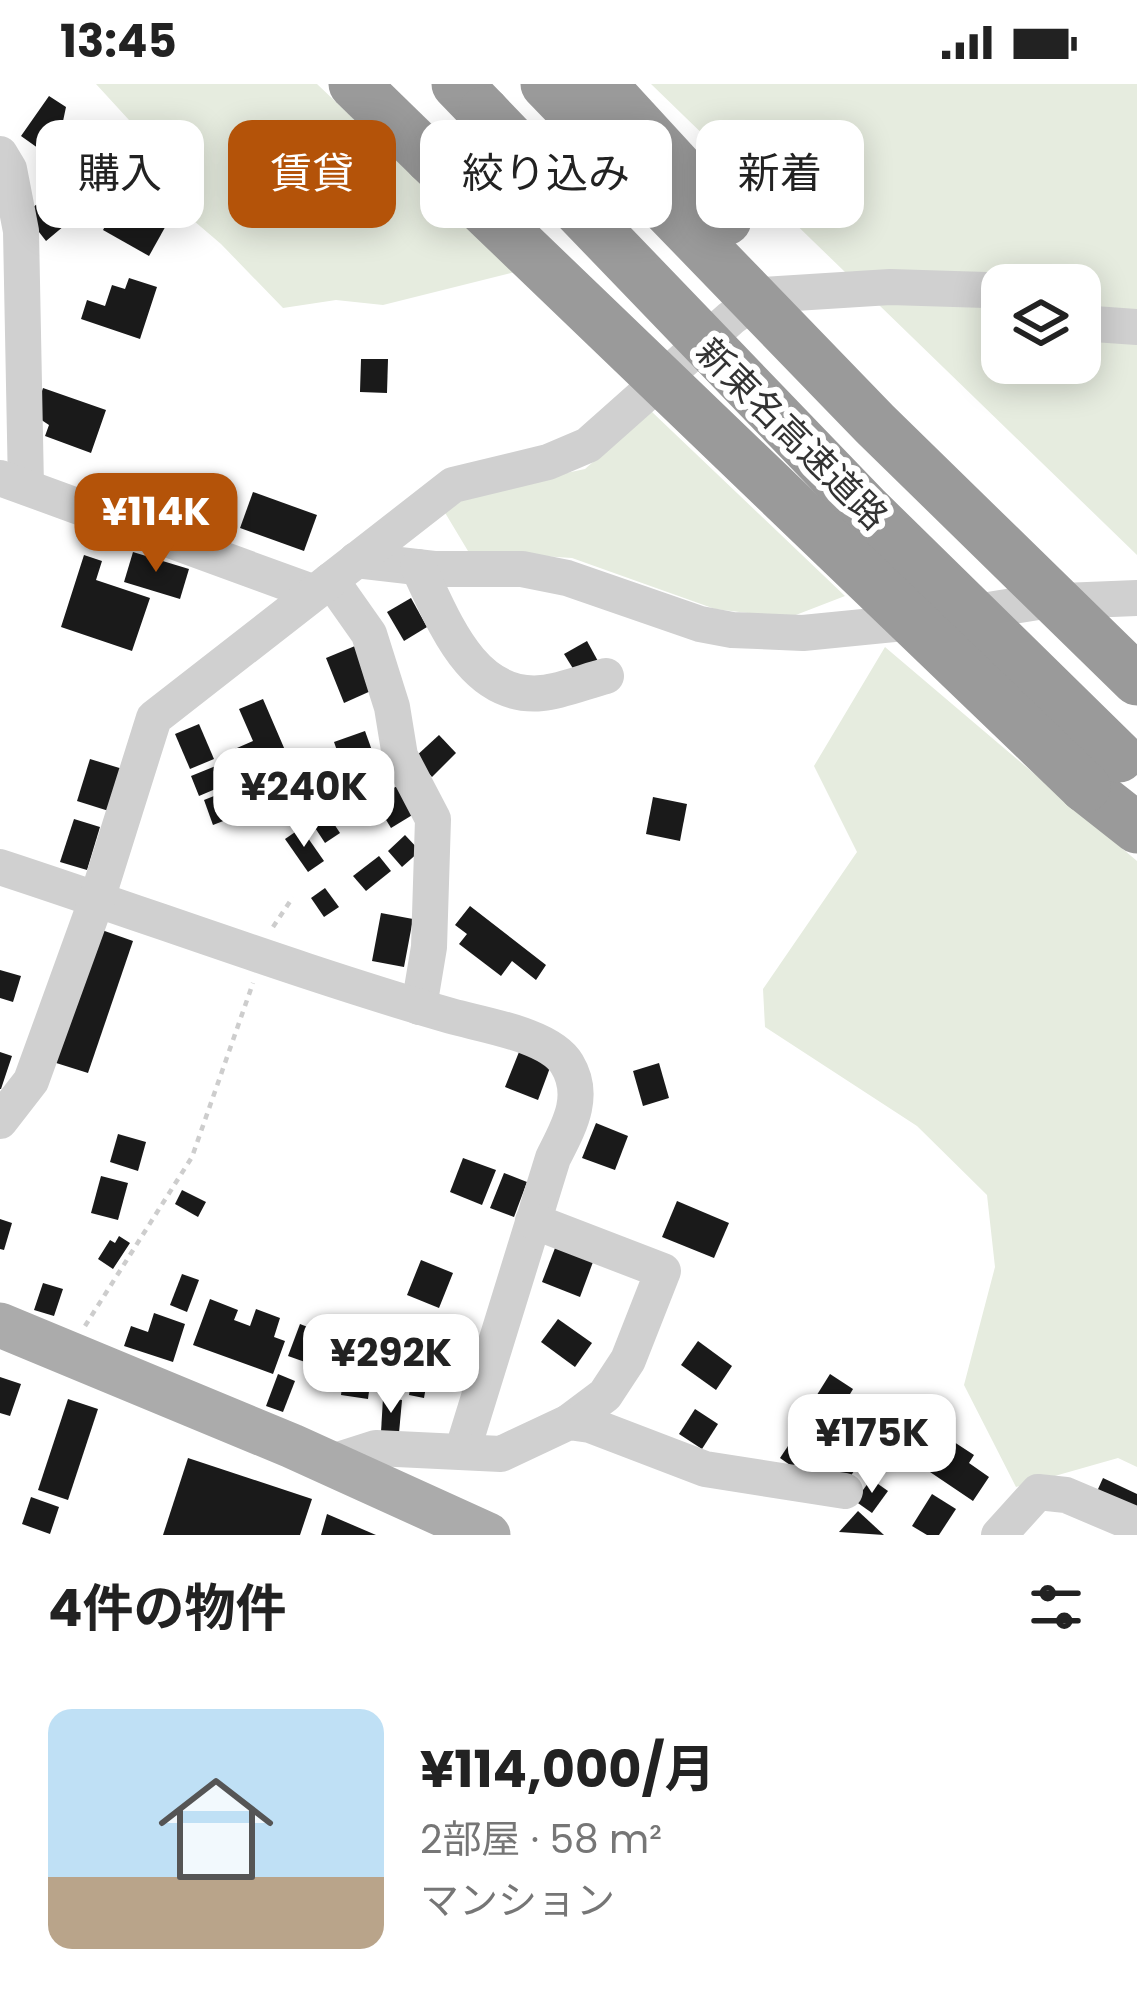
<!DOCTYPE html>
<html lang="ja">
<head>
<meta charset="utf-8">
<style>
	body { margin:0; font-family:Poppins,"Noto Sans JP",sans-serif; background:#f2f2f2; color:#222; height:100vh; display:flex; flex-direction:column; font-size:45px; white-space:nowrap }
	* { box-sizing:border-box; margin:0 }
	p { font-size:39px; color:#767676 }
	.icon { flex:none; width:66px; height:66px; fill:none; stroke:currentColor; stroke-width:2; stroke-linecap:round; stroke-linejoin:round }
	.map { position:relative; height:1451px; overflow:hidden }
	.panel { display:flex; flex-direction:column; background:#fff; flex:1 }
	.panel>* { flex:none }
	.guide { position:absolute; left:36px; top:36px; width:1065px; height:108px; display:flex; gap:24px }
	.controls { position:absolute; left:981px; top:180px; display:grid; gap:24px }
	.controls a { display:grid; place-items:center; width:120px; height:120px; border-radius:24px; background:#fff; box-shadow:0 6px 30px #0003; font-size:60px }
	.price { position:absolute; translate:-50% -102px; padding:0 27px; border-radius:24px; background:#fff; color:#222; font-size:39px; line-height:78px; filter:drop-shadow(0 3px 6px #0008) }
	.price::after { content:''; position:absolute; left:50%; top:72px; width:36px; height:27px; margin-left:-18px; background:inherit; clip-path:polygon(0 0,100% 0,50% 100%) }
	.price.current { background:#b45309; color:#fff }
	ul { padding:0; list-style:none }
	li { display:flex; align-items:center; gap:36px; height:300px; padding:0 48px }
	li+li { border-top:3px solid #e0e0e0 }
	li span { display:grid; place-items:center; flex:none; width:336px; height:240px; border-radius:24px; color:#555 }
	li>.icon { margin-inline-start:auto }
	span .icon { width:144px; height:144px; fill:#fffc; stroke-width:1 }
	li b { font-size:51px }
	h2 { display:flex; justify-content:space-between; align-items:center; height:144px; padding:0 48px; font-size:51px }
	.pill { padding:0 42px; border-radius:24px; background:#fff; box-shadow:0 6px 30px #0003; font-size:42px; line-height:108px }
	.pill.current { background:#b45309; color:#fff }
	.status { display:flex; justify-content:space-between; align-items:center; height:84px; padding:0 60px; background:#fff; direction:ltr }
	.status svg { height:33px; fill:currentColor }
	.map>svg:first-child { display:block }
	.green { fill:#e6ecdf; fill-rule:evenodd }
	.building { fill:#1a1a1a }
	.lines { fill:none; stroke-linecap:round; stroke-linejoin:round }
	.path { stroke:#cdcdcd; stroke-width:4.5; stroke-dasharray:6 6; stroke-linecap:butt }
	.minor { stroke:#d0d0d0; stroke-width:36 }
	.major { stroke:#ababab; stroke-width:45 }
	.highway { stroke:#9a9a9a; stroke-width:51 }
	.highway-bridge { stroke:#9a9a9a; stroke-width:51 }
	.labels { text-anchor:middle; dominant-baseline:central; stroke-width:12; stroke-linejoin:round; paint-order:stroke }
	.street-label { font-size:36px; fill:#333; stroke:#fff }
</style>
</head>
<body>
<div class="status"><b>13:45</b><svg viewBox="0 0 49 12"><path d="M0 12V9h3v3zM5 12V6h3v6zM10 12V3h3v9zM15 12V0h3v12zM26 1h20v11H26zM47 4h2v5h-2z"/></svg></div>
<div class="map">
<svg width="1137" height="1451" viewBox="0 0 1137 1451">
	<rect width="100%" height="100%" fill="#fff"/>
	<g class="green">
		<polygon points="96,0 317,0 515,188 383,221 336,216 283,224 221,160 187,131 129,36"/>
		<path d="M651 0H1137V471ZM1002 201H1080V279H1002Z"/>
		<polygon points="651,327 845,512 788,534 715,525 572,474 468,467 441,422 468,410 585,385"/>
		<polygon points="885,563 1137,777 1137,1383 1118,1374 1016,1403 964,1301 995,1183 987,1111 917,1042 765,943 763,905 857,768 814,682"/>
	</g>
	<g class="building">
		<polygon points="49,12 66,23 62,42 91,63 73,89 21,52"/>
		<polygon points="76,100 89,121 46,157 25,130 55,105 62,113"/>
		<polygon points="127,102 173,129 149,172 103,146"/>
		<polygon points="129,194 157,203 140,255 81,235 87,216 105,222 112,201 125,205"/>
		<polygon points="361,275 388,275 387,309 360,308"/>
		<polygon points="43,304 106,326 91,369 45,352 49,341 34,331"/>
		<polygon points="253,408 317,431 304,467 240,444"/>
		<polygon points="133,468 189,485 180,515 124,498"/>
		<polygon points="84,471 102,477 96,496 150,514 132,567 61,543"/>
		<polygon points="411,514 427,543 404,557 387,528"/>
		<polygon points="587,557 599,579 577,591 564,570"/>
		<polygon points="355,562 373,606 344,619 326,574"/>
		<polygon points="263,615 297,694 248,716 239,695 199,712 191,692 233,675 230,667 253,657 239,625"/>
		<polygon points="199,640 214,675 190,685 175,650"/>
		<polygon points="365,647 374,672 343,684 334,658"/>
		<polygon points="439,651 456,669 432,693 414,674"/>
		<polygon points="90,675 126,686 112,728 77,717"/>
		<polygon points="397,702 414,730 391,744 374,716"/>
		<polygon points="234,704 244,729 213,741 204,716"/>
		<polygon points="653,713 687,720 680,757 646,750"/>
		<polygon points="323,723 340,749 325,759 308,733"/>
		<polygon points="74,735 100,743 87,786 60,778"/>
		<polygon points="301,744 324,777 308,788 285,755"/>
		<polygon points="405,751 420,767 402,783 388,767"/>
		<polygon points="379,772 391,787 366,807 353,792"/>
		<polygon points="325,804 339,823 324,833 311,814"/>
		<polygon points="470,822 546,881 536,896 512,877 501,892 459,860 467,850 455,841"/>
		<polygon points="381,829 413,835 404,883 372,877"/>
		<polygon points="99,845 133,857 88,989 53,978"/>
		<polygon points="0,886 21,892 13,918 0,914"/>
		<polygon points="0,968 12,972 1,1005 0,1005"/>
		<polygon points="519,968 551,981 538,1016 505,1003"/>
		<polygon points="659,979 669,1014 643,1022 633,987"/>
		<polygon points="596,1039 628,1052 615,1086 582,1074"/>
		<polygon points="118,1050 146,1058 138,1087 110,1078"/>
		<polygon points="463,1074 496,1086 482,1121 450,1108"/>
		<polygon points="504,1089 527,1098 514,1133 490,1124"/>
		<polygon points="101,1092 128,1099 118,1136 91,1129"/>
		<polygon points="182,1106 206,1118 198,1133 175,1120"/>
		<polygon points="677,1117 729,1139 714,1174 662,1153"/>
		<polygon points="0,1135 12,1139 4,1166 0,1165"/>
		<polygon points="119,1152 130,1159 113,1185 98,1175 110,1156 115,1159"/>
		<polygon points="555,1164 593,1178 580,1213 542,1198"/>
		<polygon points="421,1176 453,1189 439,1224 407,1211"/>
		<polygon points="182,1190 199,1196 187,1228 170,1221"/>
		<polygon points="43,1199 63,1205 54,1232 34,1226"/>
		<polygon points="210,1215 238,1226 234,1236 250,1242 256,1225 280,1234 274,1253 285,1257 273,1290 193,1261"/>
		<polygon points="154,1229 185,1240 173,1278 124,1262 131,1242 148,1248"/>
		<polygon points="558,1235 592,1259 575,1283 541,1258"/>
		<polygon points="300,1240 318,1247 305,1278 288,1272"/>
		<polygon points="698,1257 732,1282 716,1306 681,1281"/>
		<polygon points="416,1271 444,1276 441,1294 428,1292 424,1314 409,1311"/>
		<polygon points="385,1272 404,1274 402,1307 383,1306"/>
		<polygon points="346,1274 373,1277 368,1315 341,1311"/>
		<polygon points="278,1290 295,1297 283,1328 266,1322"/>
		<polygon points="830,1290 853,1305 834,1337 810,1322"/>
		<polygon points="0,1293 21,1300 10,1332 0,1329"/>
		<polygon points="857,1311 881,1325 861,1357 838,1342"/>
		<polygon points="383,1314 402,1316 399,1349 381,1348"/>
		<polygon points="68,1315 98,1325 68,1416 38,1406"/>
		<polygon points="695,1325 718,1340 702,1365 679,1350"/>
		<polygon points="796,1350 819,1365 803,1390 780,1374"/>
		<polygon points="842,1354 865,1369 846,1400 823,1386"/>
		<polygon points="951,1356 974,1371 969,1379 989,1393 973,1417 930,1388"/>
		<polygon points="188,1374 312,1415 300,1451 163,1451"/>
		<polygon points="1103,1394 1137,1410 1137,1435 1094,1414"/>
		<polygon points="871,1395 888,1407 872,1429 855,1417"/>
		<polygon points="932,1410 956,1425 939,1451 927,1451 912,1442"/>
		<polygon points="31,1413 59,1423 50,1450 22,1440"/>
		<polygon points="858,1427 884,1451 839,1448"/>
		<polygon points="327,1430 376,1451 321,1451"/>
	</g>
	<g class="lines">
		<g class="path">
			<polyline points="273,843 293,813"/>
			<polyline points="85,1242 192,1073 253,899"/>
		</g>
		<g class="minor">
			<polyline points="0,70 9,85 21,147 26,403"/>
			<polyline points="1080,239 1137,243"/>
			<polyline points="0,394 312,508"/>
			<polyline points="356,476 434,485 522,485 567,494 700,540 732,546 803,549 914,538 1038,518 1137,514"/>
			<path d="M418 483C443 534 471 616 542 609 563 607 586 597 606 592"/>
			<polyline points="331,496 369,550 392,623 400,672 433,735 429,863 419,923"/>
			<path d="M0 783C150 832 299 888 451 932 483 941 550 951 567 980 587 1013 568 1044 553 1074L462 1368"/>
			<polyline points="0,1037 31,997 97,815 154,634 453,401 548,378 588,361 731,234 763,211 890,203 986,206 1002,212"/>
			<polyline points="533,1137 663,1187 628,1276 605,1311 569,1338"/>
			<polyline points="329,1379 376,1364 501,1370 569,1338 590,1341 705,1385 845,1407"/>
			<polyline points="999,1451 1038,1408 1066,1411 1137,1441"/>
		</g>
		<polyline class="major" points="0,1241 292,1362 488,1451"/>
		<g class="highway">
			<polyline points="354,0 430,74"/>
			<polyline points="457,0 484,28"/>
			<polyline points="1085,703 1137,744"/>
		</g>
		<g class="highway-bridge">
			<polyline points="546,0 875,340 1137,596"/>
			<polyline points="601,0 726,136"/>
			<polyline points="484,28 865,424 1119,673"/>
			<polyline points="430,74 1085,703"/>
		</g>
	</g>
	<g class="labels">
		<g class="street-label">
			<text transform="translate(792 350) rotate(45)">新東名高速道路</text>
		</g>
	</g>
</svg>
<div class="controls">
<a><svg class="icon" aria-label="layers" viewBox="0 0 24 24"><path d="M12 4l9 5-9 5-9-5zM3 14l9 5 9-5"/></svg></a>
</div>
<b class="price current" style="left:156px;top:491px">¥114K</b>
<b class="price" style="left:304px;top:766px">¥240K</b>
<b class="price" style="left:391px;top:1332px">¥292K</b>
<b class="price" style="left:872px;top:1412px">¥175K</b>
<div class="guide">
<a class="pill">購入</a>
<a class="pill current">賃貸</a>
<a class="pill">絞り込み</a>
<a class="pill">新着</a>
</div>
</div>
<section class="panel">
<h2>4件の物件<svg class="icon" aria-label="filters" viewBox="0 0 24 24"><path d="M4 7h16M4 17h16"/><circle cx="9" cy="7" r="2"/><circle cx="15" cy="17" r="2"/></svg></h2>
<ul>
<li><span style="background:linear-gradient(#bfe0f5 70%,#b9a48a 0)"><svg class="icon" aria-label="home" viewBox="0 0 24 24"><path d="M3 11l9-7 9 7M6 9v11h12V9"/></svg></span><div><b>¥114,000/月</b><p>2部屋 · 58 m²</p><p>マンション</p></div></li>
</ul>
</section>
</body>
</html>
